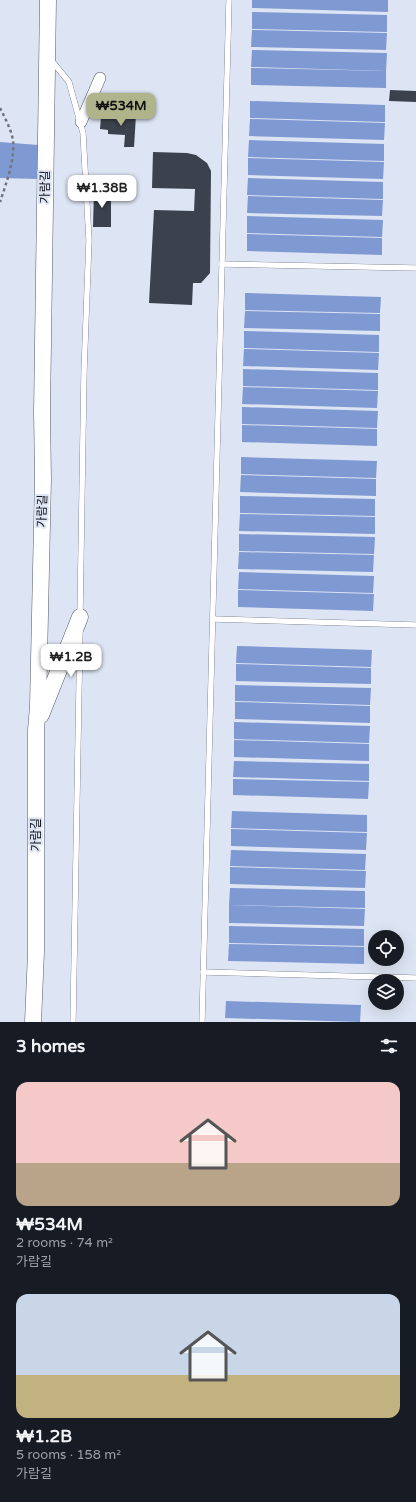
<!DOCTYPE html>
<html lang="en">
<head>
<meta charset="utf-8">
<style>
	body { margin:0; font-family:"Varela Round","Noto Sans KR",sans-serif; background:#20242c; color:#f1f3f6; height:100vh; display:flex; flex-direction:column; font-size:15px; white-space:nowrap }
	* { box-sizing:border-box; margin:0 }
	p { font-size:13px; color:#9ea1a6 }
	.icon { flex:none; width:22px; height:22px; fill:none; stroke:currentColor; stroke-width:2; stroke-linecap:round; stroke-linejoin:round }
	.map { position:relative; height:1022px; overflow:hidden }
	.panel { display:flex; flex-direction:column; background:#171b24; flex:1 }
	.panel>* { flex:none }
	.buttons { position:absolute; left:368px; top:930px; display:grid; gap:8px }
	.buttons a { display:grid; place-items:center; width:36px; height:36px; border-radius:50%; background:#171b24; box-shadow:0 4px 16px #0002; font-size:20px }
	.price { position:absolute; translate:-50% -34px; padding:0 9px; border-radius:8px; background:#fff; color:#222; font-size:13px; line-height:26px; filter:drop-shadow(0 1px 2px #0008) }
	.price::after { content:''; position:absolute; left:50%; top:24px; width:12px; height:9px; margin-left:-6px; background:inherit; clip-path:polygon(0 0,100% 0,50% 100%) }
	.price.active { background:#afb48a; color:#111 }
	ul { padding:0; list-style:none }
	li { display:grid; align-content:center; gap:8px; height:212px; padding:0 16px }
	li span { display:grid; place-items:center; height:124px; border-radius:12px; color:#555 }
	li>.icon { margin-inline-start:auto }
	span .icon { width:72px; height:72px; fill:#fffc; stroke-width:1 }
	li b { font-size:17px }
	h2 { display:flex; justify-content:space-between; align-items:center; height:48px; padding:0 16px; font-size:17px }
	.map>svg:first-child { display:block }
	.water { fill:#7f99d3 }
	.building { fill:#3c424d }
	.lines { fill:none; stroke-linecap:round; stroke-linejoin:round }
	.lane-casing { stroke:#545a67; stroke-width:6 }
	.street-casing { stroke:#545a67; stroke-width:12 }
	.secondary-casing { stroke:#545a67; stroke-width:17 }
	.path { stroke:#71757f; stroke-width:2.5; stroke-dasharray:3 3; stroke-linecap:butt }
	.lane { stroke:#fff; stroke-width:5.5 }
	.street { stroke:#fff; stroke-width:11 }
	.secondary { stroke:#fff; stroke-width:16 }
	.labels { text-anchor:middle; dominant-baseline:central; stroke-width:4; stroke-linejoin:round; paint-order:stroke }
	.street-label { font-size:12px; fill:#0f1116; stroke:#dde4f3 }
</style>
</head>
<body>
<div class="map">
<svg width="416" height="1022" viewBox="0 0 416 1022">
	<rect width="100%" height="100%" fill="#dde4f3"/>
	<g class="water">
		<polygon points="252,0 388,0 388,12 252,8"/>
		<polygon points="252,12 387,15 387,32 252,29"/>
		<polygon points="252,30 387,33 386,50 251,47"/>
		<polygon points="252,50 387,53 386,71 251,67"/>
		<polygon points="251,68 386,71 386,88 251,85"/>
		<polygon points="250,101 385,105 385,122 250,118"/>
		<polygon points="250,119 385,123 384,140 249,136"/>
		<polygon points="249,140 384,144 384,161 248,157"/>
		<polygon points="0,142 38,145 39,179 0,178"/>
		<polygon points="248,158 384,162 383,179 248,175"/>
		<polygon points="248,178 383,182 383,199 247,195"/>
		<polygon points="248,196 383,200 382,216 247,213"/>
		<polygon points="247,216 383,220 382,237 247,233"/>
		<polygon points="247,234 382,238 382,255 247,251"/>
		<polygon points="245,293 381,297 380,313 245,310"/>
		<polygon points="245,311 380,314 380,331 244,328"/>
		<polygon points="244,331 379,335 379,352 244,348"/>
		<polygon points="244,349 379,353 378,370 243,366"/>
		<polygon points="243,369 378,373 378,390 243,386"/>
		<polygon points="243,387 378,391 377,408 242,404"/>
		<polygon points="242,407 378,411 377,428 242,424"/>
		<polygon points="242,425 377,429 377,446 242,442"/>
		<polygon points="241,457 377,461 376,478 241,474"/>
		<polygon points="241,475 376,479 376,496 240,492"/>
		<polygon points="240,496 375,499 375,516 240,513"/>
		<polygon points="240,514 375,517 375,534 239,531"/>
		<polygon points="239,534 375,537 374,554 239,551"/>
		<polygon points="239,552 374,555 373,572 238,569"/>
		<polygon points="239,572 374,576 373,593 238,589"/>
		<polygon points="238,590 374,594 373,611 238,607"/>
		<polygon points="237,646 372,650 371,667 236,663"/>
		<polygon points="236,664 371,668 371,684 236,681"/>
		<polygon points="235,685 371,688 370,705 235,701"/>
		<polygon points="235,702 370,706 370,723 235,719"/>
		<polygon points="234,722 370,726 369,743 234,739"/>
		<polygon points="234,740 369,744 369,761 234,757"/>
		<polygon points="234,761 369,764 369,781 233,777"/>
		<polygon points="233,779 369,782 368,799 233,795"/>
		<polygon points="232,811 367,815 367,832 231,828"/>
		<polygon points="231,829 367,833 366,850 231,846"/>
		<polygon points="231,850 366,854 365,870 230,866"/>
		<polygon points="230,867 366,871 365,888 230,884"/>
		<polygon points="230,888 365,891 365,908 229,905"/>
		<polygon points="229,905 365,909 364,926 229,923"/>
		<polygon points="229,926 364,929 364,946 229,943"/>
		<polygon points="229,944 364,947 364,964 228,961"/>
		<polygon points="226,1001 361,1005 360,1022 225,1018"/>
	</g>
	<g class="building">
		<polygon points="390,90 416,91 416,102 389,101"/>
		<polygon points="108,114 136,115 134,147 124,147 125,135 108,134 108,130 100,129 101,117 108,117"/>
		<polygon points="153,152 187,153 196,155 207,163 211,171 210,273 201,283 193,283 192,305 149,303 154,210 194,211 195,189 152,188"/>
		<polygon points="94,190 111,190 111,227 93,227"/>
	</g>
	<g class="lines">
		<defs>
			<g id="lane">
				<polyline points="51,60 69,82 83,133 89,240 84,372 80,615"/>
				<polyline points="222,264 416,268"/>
				<polyline points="213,619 416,625"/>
				<polyline points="203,972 416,978"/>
				<polyline points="73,1022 80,632"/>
				<polyline points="202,1022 229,0"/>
			</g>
			<polyline id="street" points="81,122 100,78"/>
			<g id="secondary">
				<polyline points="41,715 80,617"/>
				<polyline points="33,1022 36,952 36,730 38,706 43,479 42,412 48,0"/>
			</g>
		</defs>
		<use href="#lane" class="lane-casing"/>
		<use href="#street" class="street-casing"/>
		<use href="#secondary" class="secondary-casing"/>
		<path class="path" d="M0 108C5 118 11 129 13 140 15 160 6 184 0 202"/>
		<use href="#lane" class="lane"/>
		<use href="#street" class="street"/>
		<use href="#secondary" class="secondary"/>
	</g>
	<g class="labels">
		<g class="street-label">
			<text transform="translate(45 187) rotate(-89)">가람길</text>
			<text transform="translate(42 511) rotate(-88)">가람길</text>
			<text transform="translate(36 835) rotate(-90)">가람길</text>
		</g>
	</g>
</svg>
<div class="buttons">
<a><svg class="icon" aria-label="locate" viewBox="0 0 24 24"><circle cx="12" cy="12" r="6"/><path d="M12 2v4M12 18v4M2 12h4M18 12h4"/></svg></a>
<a><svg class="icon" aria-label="layers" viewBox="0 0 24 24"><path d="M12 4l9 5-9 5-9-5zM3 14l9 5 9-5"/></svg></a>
</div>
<b class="price active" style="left:121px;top:127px">₩534M</b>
<b class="price" style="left:102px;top:209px">₩1.38B</b>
<b class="price" style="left:71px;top:678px">₩1.2B</b>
</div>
<section class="panel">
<h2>3 homes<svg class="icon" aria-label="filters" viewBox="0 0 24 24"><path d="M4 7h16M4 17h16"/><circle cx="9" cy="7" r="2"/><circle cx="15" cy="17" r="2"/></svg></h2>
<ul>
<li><span style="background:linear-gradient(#f6c9c9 65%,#b9a48a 0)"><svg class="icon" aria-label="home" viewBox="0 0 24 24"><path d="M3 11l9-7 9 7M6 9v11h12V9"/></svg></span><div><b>₩534M</b><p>2 rooms · 74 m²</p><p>가람길</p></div></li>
<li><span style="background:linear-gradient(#c9d6e8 65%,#c2b280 0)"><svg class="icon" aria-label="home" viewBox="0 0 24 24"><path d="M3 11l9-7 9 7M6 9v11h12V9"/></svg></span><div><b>₩1.2B</b><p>5 rooms · 158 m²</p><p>가람길</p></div></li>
</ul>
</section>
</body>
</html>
